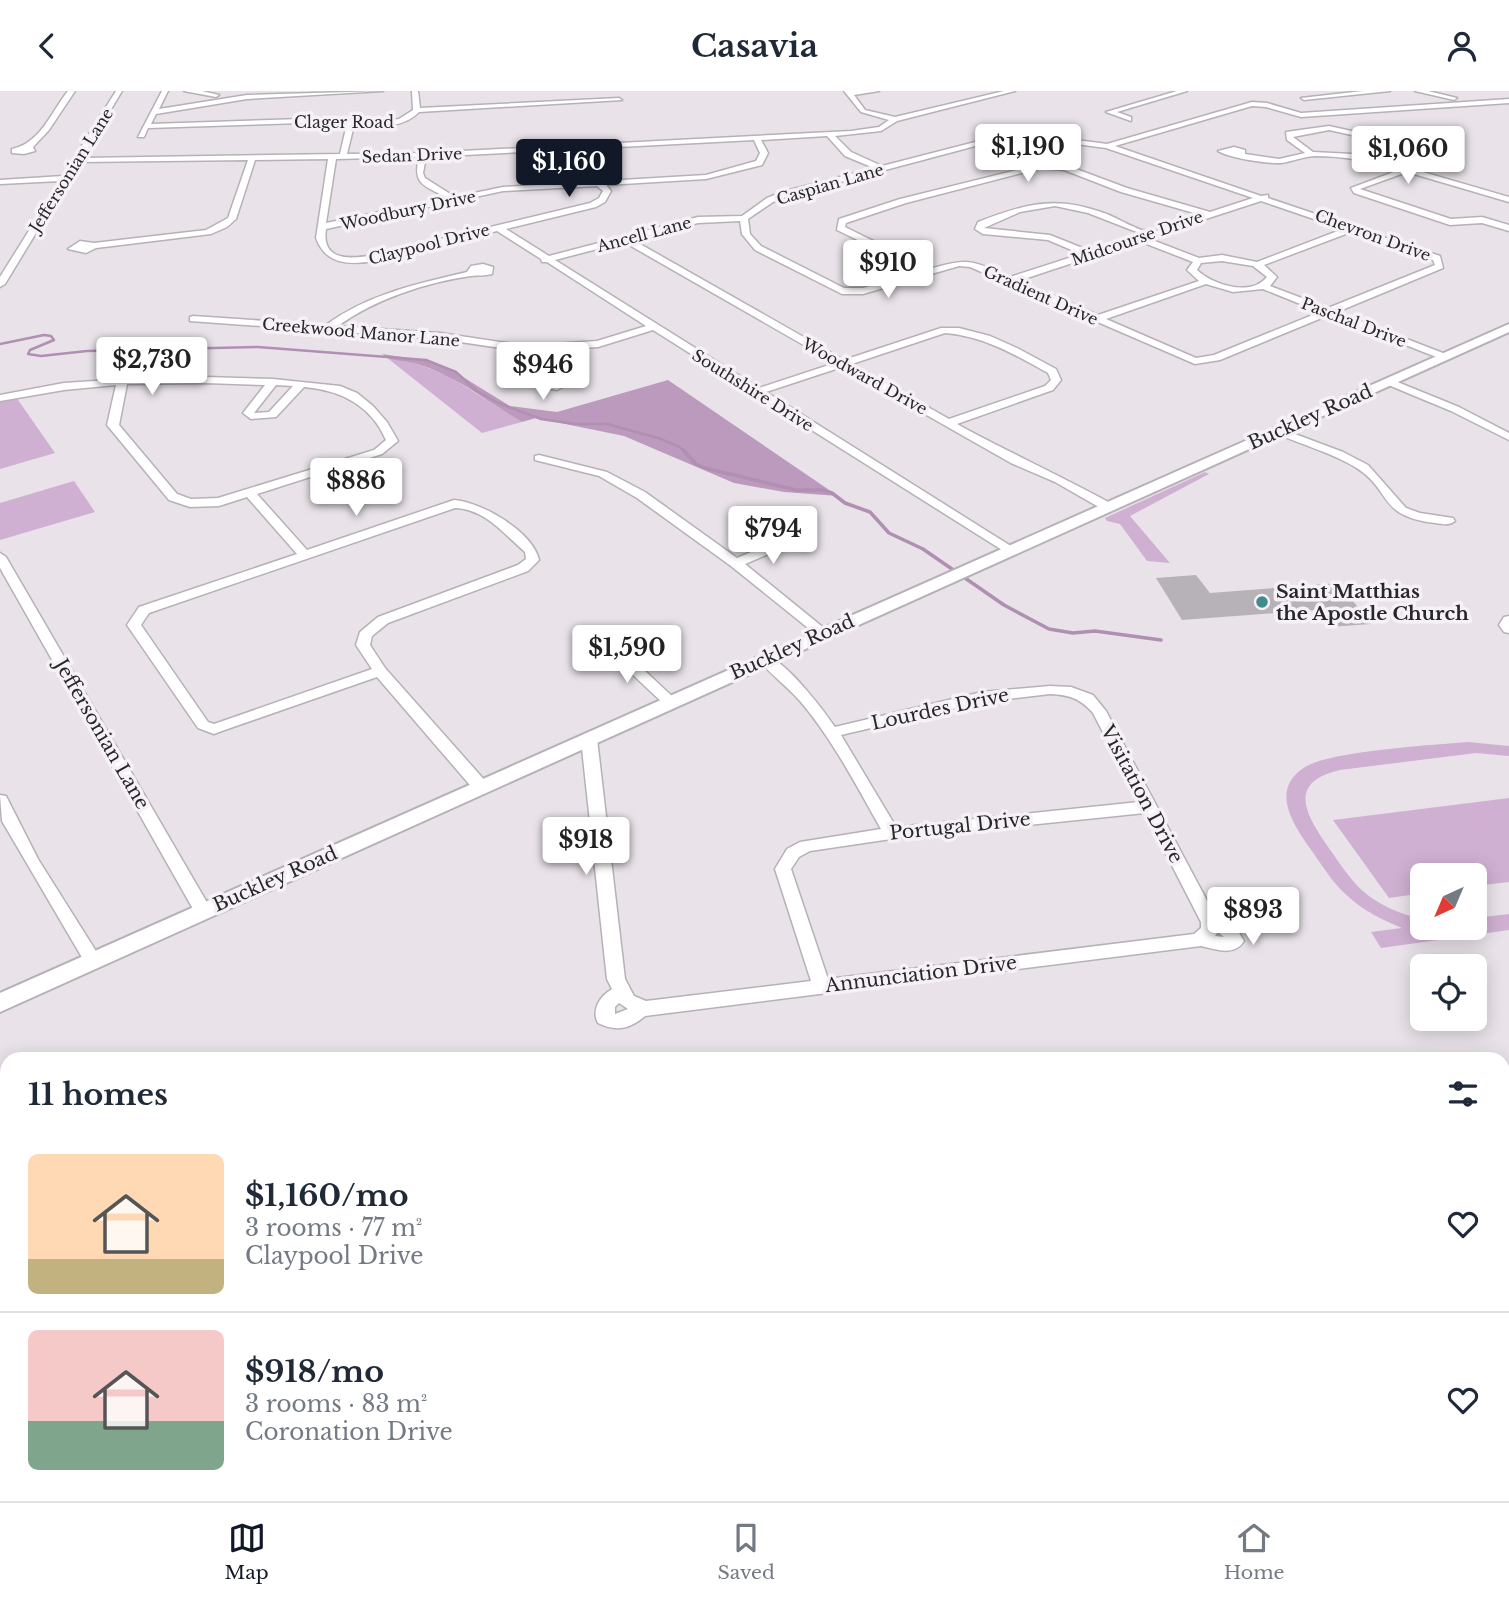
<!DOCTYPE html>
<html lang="en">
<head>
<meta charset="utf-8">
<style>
	body { margin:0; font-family:"Libre Baskerville",serif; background:#f6f6f7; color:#1f2937; height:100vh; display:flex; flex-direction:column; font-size:26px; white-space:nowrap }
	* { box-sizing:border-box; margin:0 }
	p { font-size:23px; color:#747a83 }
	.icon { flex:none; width:38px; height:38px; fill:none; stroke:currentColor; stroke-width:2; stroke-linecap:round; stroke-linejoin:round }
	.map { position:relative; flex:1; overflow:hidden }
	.drawer { position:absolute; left:0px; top:961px; width:1510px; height:450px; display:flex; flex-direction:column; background:#fff; border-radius:21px 21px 0 0; box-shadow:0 4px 18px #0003 }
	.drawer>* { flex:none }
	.needle { width:46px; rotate:224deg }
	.controls { position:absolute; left:1410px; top:772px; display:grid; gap:14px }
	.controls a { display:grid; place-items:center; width:77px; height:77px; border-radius:10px; background:#fff; box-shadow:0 4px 18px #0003; font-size:35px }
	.price { position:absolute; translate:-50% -60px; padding:0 16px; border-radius:7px; background:#fff; color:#222; font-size:23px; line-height:46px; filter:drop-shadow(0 2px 4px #0008) }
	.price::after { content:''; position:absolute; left:50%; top:42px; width:21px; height:16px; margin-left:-10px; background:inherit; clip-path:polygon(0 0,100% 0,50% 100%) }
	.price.active { background:#111827; color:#fff }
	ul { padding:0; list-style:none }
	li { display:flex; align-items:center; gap:21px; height:175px; padding:0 28px }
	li+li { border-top:2px solid #e0e1e3 }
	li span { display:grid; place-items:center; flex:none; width:196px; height:140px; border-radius:10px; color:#555 }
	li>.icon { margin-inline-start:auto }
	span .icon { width:84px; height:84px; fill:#fffc; stroke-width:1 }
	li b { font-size:30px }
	h2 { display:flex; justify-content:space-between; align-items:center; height:84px; padding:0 28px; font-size:30px }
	header { display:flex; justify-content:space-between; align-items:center; height:91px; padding:0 28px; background:#fff; font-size:32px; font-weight:800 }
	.menu { display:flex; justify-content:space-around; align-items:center; height:98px; border-top:2px solid #e0e1e3; background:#fff; font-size:19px; color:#747a83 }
	.menu a { display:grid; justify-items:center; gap:4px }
	.menu .active { color:#111827 }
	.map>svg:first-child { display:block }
	.green { fill:#cfb0d2 }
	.forest { fill:#bb9abe }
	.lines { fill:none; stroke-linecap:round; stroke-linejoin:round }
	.stream-far1 { stroke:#b08fb3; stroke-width:2.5 }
	.stream { stroke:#b08fb3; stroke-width:3.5 }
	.building { fill:#b6b2b7 }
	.minor-casing { stroke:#b6b1b7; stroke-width:3 }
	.tertiary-casing { stroke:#b6b1b7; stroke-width:4 }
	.secondary-casing { stroke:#b6b1b7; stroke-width:3 }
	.minor { fill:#fff; fill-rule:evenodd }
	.tertiary { fill:#fff; fill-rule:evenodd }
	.secondary { fill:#fff; fill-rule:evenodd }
	.poi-dot { fill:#428a8e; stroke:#f6f1f6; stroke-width:2.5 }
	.labels { text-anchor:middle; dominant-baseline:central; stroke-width:7; stroke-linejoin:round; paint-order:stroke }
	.far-street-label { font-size:16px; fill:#282729; stroke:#f6f1f6 }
	.street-label { font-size:19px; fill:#282729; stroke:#f6f1f6 }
	.poi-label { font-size:19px; font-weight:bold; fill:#282729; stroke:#f6f1f6; text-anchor:start }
</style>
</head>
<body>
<header><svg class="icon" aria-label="back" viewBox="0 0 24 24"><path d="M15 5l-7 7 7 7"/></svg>Casavia<svg class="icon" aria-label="person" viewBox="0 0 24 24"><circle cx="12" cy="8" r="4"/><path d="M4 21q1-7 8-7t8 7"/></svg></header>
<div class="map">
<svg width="1509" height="1410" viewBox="0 0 1509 1410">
	<rect width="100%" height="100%" fill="#e9e3e9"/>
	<g class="green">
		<polygon points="386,266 416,272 448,285 522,331 482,342"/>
		<polygon points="16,306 55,362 0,378 0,310"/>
		<polygon points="1205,381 1209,383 1130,425 1170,472 1147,470 1120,433 1107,430 1105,427"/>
		<polygon points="74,390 95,421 0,449 0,412"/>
		<path d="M1468 651 1509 655V665L1476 662 1340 679C1283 692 1309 728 1331 760 1342 776 1353 793 1369 805 1385 817 1404 824 1423 828V836H1475V827L1509 823V839L1381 857 1371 841 1402 837C1383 829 1366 821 1351 808 1335 795 1325 779 1314 763 1296 737 1267 700 1305 676 1331 660 1433 654 1468 651Z"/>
		<polygon points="1509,707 1509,791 1475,795 1475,784 1423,784 1423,802 1389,807 1333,729"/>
		<polygon points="1309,1404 1435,1404 1438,1410 1366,1410"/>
	</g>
	<g class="forest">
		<path d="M382 263 429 270 458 283 510 315 557 321 668 289 838 405 784 401 734 392 624 345 536 327 522 331C488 311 456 285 418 273 406 269 391 271 382 263Z"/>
		<polygon points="302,1404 406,1404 446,1409 299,1410"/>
	</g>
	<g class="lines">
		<polyline class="stream-far1" points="0,253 44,244 51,245 54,249 30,259 28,263 41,265 87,260 258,256 426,269 456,281 477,300 498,312 541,328 575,333 607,333 658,347 680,356 685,361"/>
		<polyline class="stream" points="683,359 696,373 705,377 796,399 822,399 832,402 845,412 870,421 889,442 923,458 1004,514 1049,538 1073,542 1095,540 1161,549"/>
	</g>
	<polygon class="building" points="1196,484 1210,502 1339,492 1371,533 1329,536 1315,519 1182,529 1156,487"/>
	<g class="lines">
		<defs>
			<g id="minor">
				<path d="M68 0H75L49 39 33 56 35 60 24 63 12 62V58C41 52 51 21 68 0Z"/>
				<path d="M116 0H122L82 67 340 63 347 33 333 31 148 37 144 46H138L162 0H168L159 18 247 4 383 0 247 8 156 23 151 33 333 27 378 31 399 28 413 19 412 0H418L420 17 619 7 622 9 419 21C403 38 376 36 354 34L347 63 423 62 851 40 879 36 889 29 861 21 844 0H879L854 4 865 19 895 26 1004 0H1015L897 30 881 40 835 45 851 61 882 75 979 50 1046 45 1107 53 1252 11 1267 12 1301 22 1509 8V12L1301 26 1266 16 1252 15 1115 55 1261 105 1268 104V107L1440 165 1443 177 1337 221 1448 264V268L1444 269 1329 224 1220 269 1195 273 970 176 959 175 863 203H842L755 159 742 143 740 130 698 132 633 149 844 269 941 237H959L990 245 1017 257 1056 278 1061 289 1053 299 957 333C1008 361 1061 385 1112 413V419H1104L1055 391 1011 372 842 276 766 301 1014 457V463L1010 464 653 239 598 256 531 261 529 270 533 279 544 285 565 284 571 291 557 299 540 296 538 290 524 283 519 270 521 260 440 248 190 230V226L193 225 326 234C368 203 417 193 467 181L471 175 483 173 493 176 492 183C485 185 478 184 471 185 427 191 373 209 338 235L440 242 527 255 597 250 646 235 547 171H542L541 168 497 140 374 170C349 174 326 174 316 147L328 68 255 69 236 128 227 136 211 143 96 157 86 162 68 158 80 150 94 152 206 139 228 127 248 69 79 71 5 193 0 196V186L60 90 0 93V89L63 85ZM827 45 845 65 874 77 782 101 767 107 742 125 698 126 549 165 506 138 596 116 605 111 611 100 606 94 706 88 762 74 768 62 761 49ZM754 49 760 62 756 70 706 84 503 96 455 106 425 87 423 82 426 66ZM1046 49 1106 57 1253 107 1210 121 1127 97 1068 75 1041 73 900 108 839 128 837 139 921 180 863 197H844L761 155 750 143 748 128 773 111 788 105 979 54ZM419 66C412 95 425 94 447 107L326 132 336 68ZM1041 77 1064 79 1121 101 1201 124C1190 128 1160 141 1150 141 1138 140 1116 126 1104 122 1055 104 1025 113 978 131L975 138 983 143 1048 149 1081 163 1010 186C973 170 969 166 930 178L845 136 846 132 906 112ZM597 95 603 100 599 107 590 112 374 164C351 168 321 171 326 138L503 100ZM1261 110 1343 138 1257 171 1222 164 1199 167 1147 147ZM1055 115 1088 122 1142 143 1090 160 1050 144 984 137 1020 121ZM1351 141 1433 169 1435 174 1328 217 1270 195 1277 186 1264 174ZM1139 150 1193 171 1187 179 1199 190 1098 224 1018 190ZM624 151 835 272 759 297 555 169ZM1222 170 1253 175 1267 186C1251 206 1213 194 1197 179L1201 172ZM1206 193 1233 201 1263 198 1320 221 1214 264 1196 267 1106 228ZM945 242C983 245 1014 263 1048 282L1051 289 1045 295 949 328 852 273ZM552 289H558L559 290 549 292Z"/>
				<polygon points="184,0 202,0 219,4 216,6"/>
				<polygon points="1177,0 1187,0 1117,21 1131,26 1131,30 1106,21"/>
				<polygon points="1363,0 1390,0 1304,9 1301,7"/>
				<polygon points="1415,0 1428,0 1457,7 1454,9"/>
				<path d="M1329 35 1410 53 1405 57 1387 54 1384 51 1329 39 1293 46 1313 61 1352 63 1392 72 1509 106V111L1407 81 1360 98 1451 128 1482 126 1509 134V140L1482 132 1450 134 1354 102 1351 97 1399 79C1372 70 1343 65 1314 65 1303 66 1292 70 1282 72 1268 73 1229 67 1218 60L1234 56 1245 59V63L1279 68 1305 62 1287 49 1286 41Z"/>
				<path d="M171 285 273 288 340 295 357 302 373 315 387 331 398 350 382 363 257 403 307 459 454 409C482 411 533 441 539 469L528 480 388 532 372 545 370 554 385 577 487 692 489 696 487 700H475L377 586 219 641 214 643 198 637 127 534 139 516 297 463 247 406 219 415 190 416 169 409 107 334 116 294 64 299 0 310V304L64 292ZM206 292 265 294 243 322 251 328 276 326 304 296C340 299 371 314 386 349L374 359 218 407 191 408 177 403 119 334 127 293ZM276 294 293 295 269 321 254 322ZM455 417C485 418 504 443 525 461L526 468 518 474 378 526 360 541 356 554 372 578 214 633 208 631 141 534 149 522Z"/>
				<polygon points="1390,288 1459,316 1509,342 1509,349 1451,320 1386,293 1385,291"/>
				<path d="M1279 337 1343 361 1368 374 1406 417 1420 422 1453 427 1455 430C1449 435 1443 433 1435 432 1376 425 1393 399 1355 376 1330 361 1302 354 1275 342V338Z"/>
				<polygon points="539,364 607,381 645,401 737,467 791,444 799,444 799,450 745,473 830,542 828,545 818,545 731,475 637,407 599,385 535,369 535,365"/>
				<polygon points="0,462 6,466 209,815 212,820 209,825 197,825 0,477"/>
				<polygon points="1509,525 1509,542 1504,541 1499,534 1504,526"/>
				<polygon points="592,552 627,563 675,608 677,611 675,614 665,614 617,569 587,559 585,556 587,553"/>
				<path d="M765 564C786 570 822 617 835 636L982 601 1050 595 1071 596 1093 604 1106 620 1213 821 1235 835 1244 850C1234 866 1216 858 1201 855L645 925C630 938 616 941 598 932 591 919 600 905 612 898L607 888 581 648 584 645H594L597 648 625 888 634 905 646 910 811 890 775 778 787 758 800 751 881 738C856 694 833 649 800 610 787 595 770 583 758 568ZM1050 603C1069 604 1080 607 1093 622L1139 711 896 736 841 644 982 611ZM1145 722 1201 831V837L1194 843 828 888 791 778 799 766 810 760 891 748ZM1218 841 1224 846 1215 845ZM619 912 628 918 615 923V916Z"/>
				<polygon points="0,704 6,705 38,768 99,865 102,870 99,875 93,877 87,875 2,730"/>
				<polygon points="119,1404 143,1404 141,1410 117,1410"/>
				<rect x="881" y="1404" width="24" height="6"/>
			</g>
			<polygon id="tertiary" points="1509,233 1509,241 0,921 0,902"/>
			<g id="secondary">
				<polygon points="0,1277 7,1278 7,1310 0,1309"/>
				<polygon points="958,1404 1039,1404 1042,1410 960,1410"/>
			</g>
		</defs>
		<use href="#minor" class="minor-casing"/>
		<use href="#tertiary" class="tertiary-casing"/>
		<use href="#secondary" class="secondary-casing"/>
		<use href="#minor" class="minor"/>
		<use href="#tertiary" class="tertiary"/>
		<use href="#secondary" class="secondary"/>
	</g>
	<circle class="poi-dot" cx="1262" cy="511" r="7"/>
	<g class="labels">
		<g class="far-street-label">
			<text x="344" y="31">Clager Road</text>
			<text transform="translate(412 64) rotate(-2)">Sedan Drive</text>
			<text transform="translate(71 79) rotate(-58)">Jeffersonian Lane</text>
			<text transform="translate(830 93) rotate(-16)">Caspian Lane</text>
			<text transform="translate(408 119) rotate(-12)">Woodbury Drive</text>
			<text transform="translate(644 143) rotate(-15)">Ancell Lane</text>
			<text transform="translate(1373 144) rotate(20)">Chevron Drive</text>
			<text transform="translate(1137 147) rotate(-19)">Midcourse Drive</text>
			<text transform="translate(429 153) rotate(-14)">Claypool Drive</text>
			<text transform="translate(1041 204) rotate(24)">Gradient Drive</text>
			<text transform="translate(1354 231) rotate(21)">Paschal Drive</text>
			<text transform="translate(361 241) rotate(5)">Creekwood Manor Lane</text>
			<text transform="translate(865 285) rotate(29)">Woodward Drive</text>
			<text transform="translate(753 299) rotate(32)">Southshire Drive</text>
		</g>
		<g class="street-label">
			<text transform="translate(1310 326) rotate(-24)">Buckley Road</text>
			<text transform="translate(792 556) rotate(-24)">Buckley Road</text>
			<text transform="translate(940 618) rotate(-12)">Lourdes Drive</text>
			<text transform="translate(102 643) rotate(60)">Jeffersonian Lane</text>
			<text transform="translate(1142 703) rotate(62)">Visitation Drive</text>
			<text transform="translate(960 735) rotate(-6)">Portugal Drive</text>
			<text transform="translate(275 788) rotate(-24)">Buckley Road</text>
			<text transform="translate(921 883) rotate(-7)">Annunciation Drive</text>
		</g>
		<g class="poi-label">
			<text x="1276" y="500">Saint Matthias<tspan x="1276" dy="22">the Apostle Church</tspan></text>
		</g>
	</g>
</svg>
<div class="controls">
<a><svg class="needle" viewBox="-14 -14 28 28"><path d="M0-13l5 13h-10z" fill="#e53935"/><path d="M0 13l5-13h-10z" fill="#747a83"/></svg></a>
<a><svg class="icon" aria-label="locate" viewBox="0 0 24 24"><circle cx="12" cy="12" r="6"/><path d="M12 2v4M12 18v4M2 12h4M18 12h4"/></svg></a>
</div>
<b class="price" style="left:1028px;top:93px">$1,190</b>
<b class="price" style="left:1408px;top:95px">$1,060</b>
<b class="price active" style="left:569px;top:108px">$1,160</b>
<b class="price" style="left:888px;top:209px">$910</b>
<b class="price" style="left:152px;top:306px">$2,730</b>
<b class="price" style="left:543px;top:311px">$946</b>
<b class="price" style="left:356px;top:427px">$886</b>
<b class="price" style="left:773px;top:475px">$794</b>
<b class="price" style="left:627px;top:594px">$1,590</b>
<b class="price" style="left:586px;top:786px">$918</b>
<b class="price" style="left:1253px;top:856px">$893</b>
<section class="drawer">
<h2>11 homes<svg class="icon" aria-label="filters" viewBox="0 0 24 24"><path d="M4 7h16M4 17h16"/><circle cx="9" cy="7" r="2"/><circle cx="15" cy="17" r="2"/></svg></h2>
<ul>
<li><span style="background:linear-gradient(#ffd9b3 75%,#c2b280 0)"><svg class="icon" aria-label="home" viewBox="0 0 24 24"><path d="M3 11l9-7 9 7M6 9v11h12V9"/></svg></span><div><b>$1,160/mo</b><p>3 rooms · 77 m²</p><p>Claypool Drive</p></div><svg class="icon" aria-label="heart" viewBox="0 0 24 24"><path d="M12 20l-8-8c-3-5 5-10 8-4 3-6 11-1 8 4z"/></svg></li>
<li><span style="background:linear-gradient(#f6c9c9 65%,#7fa58c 0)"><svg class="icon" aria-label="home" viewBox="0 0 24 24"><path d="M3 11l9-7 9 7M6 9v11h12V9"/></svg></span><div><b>$918/mo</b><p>3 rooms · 83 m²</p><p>Coronation Drive</p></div><svg class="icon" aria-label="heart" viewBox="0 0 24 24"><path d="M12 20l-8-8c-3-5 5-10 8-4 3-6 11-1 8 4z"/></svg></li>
</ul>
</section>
</div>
<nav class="menu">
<a class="active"><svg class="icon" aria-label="map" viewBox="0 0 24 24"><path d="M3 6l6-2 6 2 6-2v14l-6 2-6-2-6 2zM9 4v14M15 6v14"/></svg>Map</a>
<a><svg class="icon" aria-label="saved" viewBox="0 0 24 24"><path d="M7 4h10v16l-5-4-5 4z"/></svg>Saved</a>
<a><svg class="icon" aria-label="home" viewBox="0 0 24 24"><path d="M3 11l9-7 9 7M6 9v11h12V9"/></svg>Home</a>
</nav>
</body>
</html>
